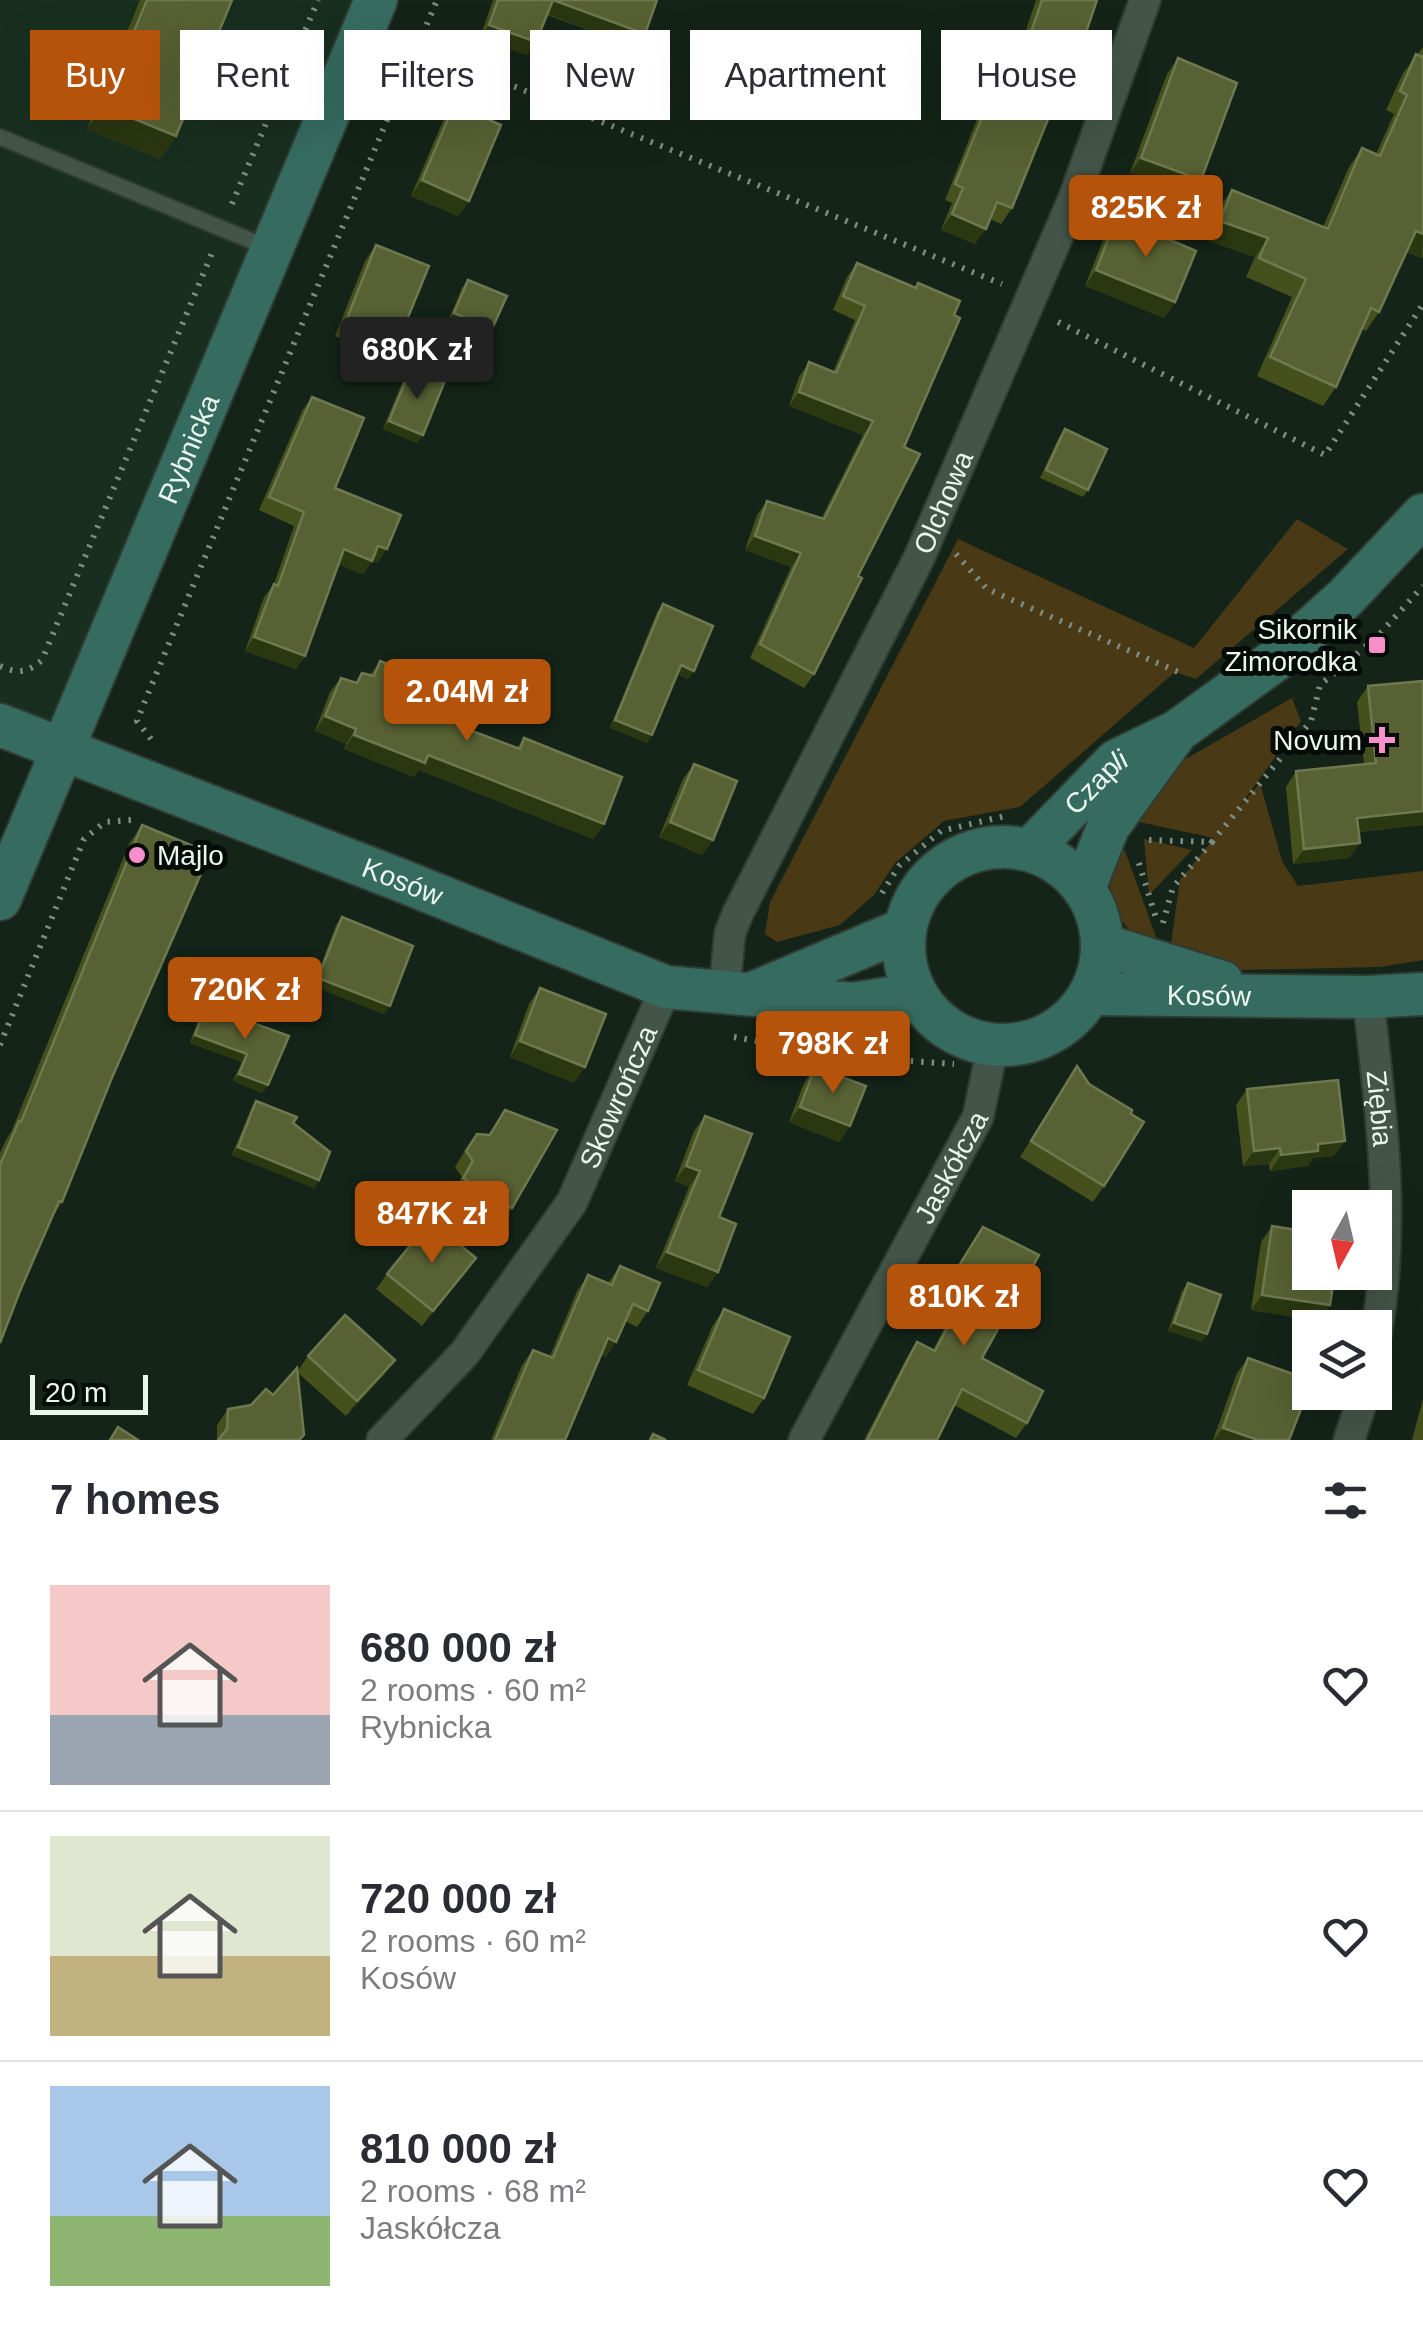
<!DOCTYPE html>
<html lang="en">
<head>
<meta charset="utf-8">
<style>
	body { margin:0; font-family:Helvetica,sans-serif; background:#f7f7f7; color:#2b2b33; height:100vh; display:flex; flex-direction:column; font-size:38px; white-space:nowrap }
	* { box-sizing:border-box; margin:0 }
	p { font-size:32px; color:#7c7c81 }
	.icon { flex:none; width:55px; height:55px; fill:none; stroke:currentColor; stroke-width:2; stroke-linecap:round; stroke-linejoin:round }
	.map { position:relative; height:1440px; overflow:hidden }
	.drawer { display:flex; flex-direction:column; background:#fff; flex:1 }
	.drawer>* { flex:none }
	.guide { position:absolute; left:30px; top:30px; width:1365px; height:90px; display:flex; gap:20px }
	.needle { width:65px; rotate:188deg }
	.fabs { position:absolute; left:1292px; top:1190px; display:grid; gap:20px }
	.fabs a { display:grid; place-items:center; width:100px; height:100px; border-radius:0px; background:#fff; box-shadow:0 10px 40px #0002; font-size:50px }
	.scale { position:absolute; left:30px; bottom:25px; width:118px; box-sizing:border-box; padding-left:10px; border:5px solid #ebf6ed; border-top:0; font-size:28px; line-height:35px; white-space:nowrap; color:#ebf6ed; -webkit-text-stroke:8px #050b07; paint-order:stroke }
	.price { position:absolute; translate:-50% -85px; padding:0 22px; border-radius:10px; background:#b45309; color:#fff; font-size:32px; line-height:65px; filter:drop-shadow(0 2px 5px #0008) }
	.price::after { content:''; position:absolute; left:50%; top:60px; width:30px; height:22px; margin-left:-15px; background:inherit; clip-path:polygon(0 0,100% 0,50% 100%) }
	.price.current { background:#222; color:#fff }
	ul { padding:0; list-style:none }
	li { display:flex; align-items:center; gap:30px; height:250px; padding:0 50px }
	li+li { border-top:2px solid #e1e1e2 }
	li span { display:grid; place-items:center; flex:none; width:280px; height:200px; border-radius:0px; color:#555 }
	li>.icon { margin-inline-start:auto }
	span .icon { width:120px; height:120px; fill:#fffc; stroke-width:1 }
	li b { font-size:42px }
	h2 { display:flex; justify-content:space-between; align-items:center; height:120px; padding:0 50px; font-size:42px }
	.tag { padding:0 35px; border-radius:0px; background:#fff; box-shadow:0 10px 40px #0002; font-size:35px; line-height:90px }
	.tag.current { background:#b45309; color:#fff }
	.map>svg:first-child { display:block }
	.built { fill:#182f1f }
	.green { fill:#493914 }
	.lines { fill:none; stroke-linecap:round; stroke-linejoin:round }
	.lane-casing { stroke:#303c33; stroke-width:19 }
	.street-casing { stroke:#303c33; stroke-width:34 }
	.secondary-casing { stroke:#303c33; stroke-width:46 }
	.path { stroke:#7e8c81; stroke-width:6; stroke-dasharray:2.5 8; stroke-linecap:butt }
	.lane { stroke:#435548; stroke-width:15 }
	.street { stroke:#435548; stroke-width:30 }
	.secondary { stroke:#366c60; stroke-width:42 }
	.wall { fill:#45501d }
	.shaded-wall { fill:#2a3711 }
	.building { fill:#576133; stroke:#6e7950; stroke-width:2.5 }
	.poi-dot { fill:#f98fca; stroke:#050b07; stroke-width:4 }
	.labels { text-anchor:middle; dominant-baseline:central; stroke-width:10; stroke-linejoin:round; paint-order:stroke }
	.street-label { font-size:28px; fill:#ebf6ed; stroke:#050b07 }
	.poi-label { font-size:28px; fill:#ebf6ed; stroke:#050b07; text-anchor:end }
</style>
</head>
<body>
<div class="map">
<svg width="1423" height="1440" viewBox="0 0 1423 1440">
	<rect width="100%" height="100%" fill="#142418"/>
	<polygon class="built" points="0,0 376,0 60,749 0,724"/>
	<g class="green">
		<polygon points="1297,519 1348,549 1196,679 1175,672 1020,807 944,821 895,863 874,895 840,925 777,942 765,934 770,902 958,539 1194,648"/>
		<polygon points="1292,698 1301,721 1237,810 1260,783 1282,861 1298,886 1423,871 1423,960 1380,967 1242,970 1170,950 1180,880 1214,838 1125,819 1182,761"/>
		<polygon points="1144,839 1192,850 1149,895"/>
		<polygon points="1111,850 1125,851 1159,945 1131,932 1110,907"/>
	</g>
	<g class="lines">
		<defs>
			<polyline id="lane" points="0,137 269,248"/>
			<g id="street">
				<path id="s1" d="M724 994 730 933 738 913 919 558 1074 198 1145 0"/>
				<path id="s2" d="M1368 997C1381 1111 1397 1226 1375 1340"/>
				<path id="s3" d="M382 1440 464 1354 572 1202 666 987"/>
				<path id="s4" d="M804 1440 978 1117 993 1045"/>
				<polyline points="1349,1440 1365,1392"/>
			</g>
			<g id="secondary">
				<path id="s5" d="M0 725 400 880 666 987 853 1004 915 994"/>
				<circle cx="1003" cy="946" r="99"/>
				<path id="s6" d="M1030 850 1116 761 1176 732 1278 658 1346 597 1423 515"/>
				<polyline points="1084,889 1108,827 1173,737"/>
				<path id="s7" d="M0 899 376 0"/>
				<polyline points="1103,945 1222,982"/>
				<polyline points="758,991 905,929"/>
				<path id="s8" d="M1091 994 1368 997 1423 994"/>
			</g>
		</defs>
		<use href="#lane" class="lane-casing"/>
		<use href="#street" class="street-casing"/>
		<use href="#secondary" class="secondary-casing"/>
		<g class="path">
			<polyline points="417,47 1002,284"/>
			<polyline points="232,204 318,0"/>
			<polyline points="1058,322 1325,455 1423,304"/>
			<polyline points="956,554 987,589 1185,675"/>
			<path d="M0 666C18 674 27 673 42 660L212 253"/>
			<polyline points="151,739 137,721 145,701 437,0"/>
			<polyline points="1149,840 1212,842 1311,721 1320,685 1377,637 1423,586"/>
			<polyline points="1139,863 1156,918"/>
			<polyline points="882,893 899,866 941,831 1005,816"/>
			<polyline points="1163,923 1173,887 1212,842"/>
			<polyline points="734,1037 852,1057 954,1064"/>
			<polyline points="0,1045 84,839 105,822 131,820"/>
		</g>
		<use href="#lane" class="lane"/>
		<use href="#street" class="street"/>
		<use href="#secondary" class="secondary"/>
	</g>
	<g class="wall">
		<polygon points="140,0 232,0 176,136 160,159 87,129"/>
		<polygon points="493,0 657,0 645,34 636,47 547,15 527,55 480,38"/>
		<polygon points="1036,0 1097,0 1067,89 1056,105 1055,104 1012,208 1001,224 990,219 975,244 941,230 952,203 945,200 981,109 992,93 1008,99 1021,62 1016,60"/>
		<polygon points="1423,47 1423,256 1422,258 1406,252 1379,312 1366,331 1362,329 1336,387 1323,406 1257,376 1292,297 1246,277 1255,257 1206,240 1218,209 1232,190 1323,227 1349,167 1362,148 1376,154 1394,114 1386,110 1403,73"/>
		<polygon points="1178,58 1201,180 1190,195 1130,173 1167,74"/>
		<polygon points="454,105 469,201 458,216 411,196 443,121"/>
		<polygon points="1117,217 1175,302 1164,318 1085,286 1106,233"/>
		<polygon points="376,245 397,344 386,359 335,336 365,261"/>
		<polygon points="857,263 915,287 918,283 904,447 858,576 814,674 804,688 750,658 791,567 745,550 757,515 767,501 821,519 863,435 789,406 799,377 809,362 833,372 855,320 833,310 847,277"/>
		<polygon points="468,280 487,337 448,321 462,288"/>
		<polygon points="410,370 417,443 383,429 404,378"/>
		<polygon points="312,397 335,488 378,562 372,561 363,574 338,564 305,656 296,669 245,651 264,597 274,584 294,526 259,510 302,411"/>
		<polygon points="1065,429 1088,490 1083,497 1040,478 1059,437"/>
		<polygon points="663,604 688,679 677,674 647,743 610,728 657,612"/>
		<polygon points="380,661 410,694 459,726 517,748 524,738 604,824 593,839 419,770 414,777 344,749 346,744 315,731 330,692 341,678 355,683 362,673 370,675"/>
		<polygon points="1423,681 1423,825 1358,832 1349,858 1293,864 1286,787 1296,771 1364,764 1357,702 1368,686"/>
		<polygon points="694,764 713,840 702,855 659,837 683,779"/>
		<polygon points="142,825 111,1080 62,1202 53,1216 20,1291 0,1343 0,1153 6,1140 12,1130 129,844"/>
		<polygon points="342,917 384,1014 313,986 336,925"/>
		<polygon points="540,988 574,1083 510,1057 529,1004"/>
		<polygon points="206,1006 268,1085 262,1093 233,1081 242,1062 190,1043 200,1014"/>
		<polygon points="1077,1066 1104,1186 1093,1202 1020,1157"/>
		<polygon points="815,1067 850,1126 839,1142 789,1122 804,1083"/>
		<polygon points="1247,1089 1334,1156 1313,1158 1308,1166 1270,1171 1269,1164 1243,1166 1236,1105"/>
		<polygon points="256,1101 293,1123 319,1180 314,1188 232,1155 251,1109"/>
		<polygon points="505,1110 512,1208 502,1224 452,1194 462,1177 455,1167 466,1149 477,1134 488,1135"/>
		<polygon points="705,1116 719,1217 718,1272 707,1287 656,1268 689,1187 675,1181 694,1131"/>
		<polygon points="1272,1226 1330,1305 1319,1321 1251,1310 1261,1242"/>
		<polygon points="983,1227 982,1358 1027,1423 1016,1438 954,1405 937,1440 864,1440 907,1357 917,1342 933,1350 954,1310 936,1300"/>
		<polygon points="476,1258 422,1326 376,1289 387,1274"/>
		<polygon points="620,1266 648,1311 637,1327 625,1321 606,1357 601,1355 565,1440 491,1440 522,1365 533,1350 550,1356 577,1291 588,1275 608,1283"/>
		<polygon points="1188,1283 1202,1342 1168,1331 1182,1291"/>
		<polygon points="724,1309 764,1398 753,1414 687,1385 713,1325"/>
		<polygon points="308,1356 395,1360 384,1375 346,1416 297,1372 304,1435 300,1440 217,1440 217,1425 228,1409 251,1405 273,1395 297,1372"/>
		<polygon points="1248,1358 1289,1440 1213,1440 1237,1373"/>
		<polygon points="1423,1399 1423,1440 1412,1440"/>
	</g>
	<g class="shaded-wall">
		<polygon points="553,0 645,34 636,47 544,13"/>
		<polygon points="489,25 536,42 527,55 480,38"/>
		<polygon points="1027,44 1032,46 1021,62 1016,60"/>
		<polygon points="1061,87 1067,89 1056,105 1051,103"/>
		<polygon points="103,106 176,136 160,159 87,129"/>
		<polygon points="1141,158 1201,180 1190,195 1130,173"/>
		<polygon points="422,180 469,201 458,216 411,196"/>
		<polygon points="952,214 986,229 975,244 941,230"/>
		<polygon points="1220,221 1268,238 1255,257 1206,240"/>
		<polygon points="1416,231 1423,234 1422,258 1402,250"/>
		<polygon points="1096,270 1175,302 1164,318 1085,286"/>
		<polygon points="454,313 492,329 487,337 448,321"/>
		<polygon points="799,392 873,421 863,435 789,406"/>
		<polygon points="389,421 423,435 417,443 383,429"/>
		<polygon points="755,536 801,553 791,567 745,550"/>
		<polygon points="378,546 387,549 378,562 372,561 363,574 334,563 344,549"/>
		<polygon points="254,637 305,656 296,669 245,651"/>
		<polygon points="681,665 694,671 688,679 675,673"/>
		<polygon points="325,716 356,729 346,744 315,731"/>
		<polygon points="615,720 652,735 647,743 610,728"/>
		<polygon points="354,735 428,755 604,824 593,839 419,770 414,777 344,749"/>
		<polygon points="1423,811 1423,825 1346,833 1357,818"/>
		<polygon points="670,822 713,840 702,855 659,837"/>
		<polygon points="1360,843 1349,858 1293,864 1304,849"/>
		<polygon points="318,978 390,1006 384,1014 313,986"/>
		<polygon points="195,1035 247,1054 242,1062 190,1043"/>
		<polygon points="520,1041 585,1067 574,1083 510,1057"/>
		<polygon points="239,1074 268,1085 262,1093 233,1081"/>
		<polygon points="800,1107 850,1126 839,1142 789,1122"/>
		<polygon points="1345,1141 1334,1156 1313,1158 1308,1166 1270,1171 1281,1155 1318,1144"/>
		<polygon points="238,1147 319,1180 314,1188 232,1155"/>
		<polygon points="1280,1148 1269,1164 1243,1166 1254,1151"/>
		<polygon points="686,1166 700,1171 689,1187 675,1181"/>
		<polygon points="667,1252 718,1272 707,1287 656,1268"/>
		<polygon points="476,1258 465,1274 422,1326 433,1311"/>
		<polygon points="1262,1295 1330,1305 1319,1321 1251,1310"/>
		<polygon points="1174,1323 1207,1334 1202,1342 1168,1331"/>
		<polygon points="608,1338 616,1342 606,1357 597,1354"/>
		<polygon points="395,1360 384,1375 346,1416 357,1401"/>
		<polygon points="1223,1428 1258,1440 1214,1440"/>
	</g>
	<g class="building">
		<polygon points="147,0 232,0 176,136 103,106"/>
		<polygon points="498,0 657,0 645,34 553,0 536,42 489,25"/>
		<polygon points="1042,0 1097,0 1067,89 1061,87 1012,208 997,202 986,229 952,214 963,188 955,184 992,93 1013,101 1032,46 1027,44"/>
		<polygon points="1416,54 1422,57 1423,55 1423,234 1416,231 1379,312 1371,308 1336,387 1270,357 1306,279 1259,258 1268,238 1220,221 1232,190 1328,229 1362,148 1380,156 1407,95 1400,91"/>
		<polygon points="1178,58 1237,83 1201,180 1141,158"/>
		<polygon points="454,105 501,125 469,201 422,180"/>
		<polygon points="1117,217 1196,251 1175,302 1096,270"/>
		<polygon points="376,245 429,266 397,344 346,321"/>
		<polygon points="857,263 916,288 918,283 960,301 954,315 960,318 904,447 920,454 858,576 862,578 814,674 760,644 801,553 755,536 767,501 824,519 873,421 799,392 809,362 836,373 865,306 843,296"/>
		<polygon points="468,280 507,296 492,329 454,313"/>
		<polygon points="410,370 444,383 423,435 389,421"/>
		<polygon points="312,397 364,418 335,488 401,515 387,549 378,546 372,561 344,549 305,656 254,637 274,584 278,586 304,512 269,497"/>
		<polygon points="1065,429 1107,449 1088,490 1046,470"/>
		<polygon points="663,604 713,626 694,671 681,665 652,735 615,720"/>
		<polygon points="380,661 417,675 410,694 464,714 459,726 520,749 524,738 622,777 604,824 428,755 425,763 354,735 356,729 325,716 341,678 357,683 362,673 374,676"/>
		<polygon points="1423,681 1423,811 1357,818 1360,843 1304,849 1296,771 1376,763 1368,686"/>
		<polygon points="694,764 737,781 713,840 670,822"/>
		<polygon points="142,825 210,853 111,1080 62,1202 59,1201 20,1291 0,1343 0,1165 19,1121 21,1122"/>
		<polygon points="342,917 413,946 390,1006 318,978"/>
		<polygon points="540,988 606,1014 585,1067 520,1041"/>
		<polygon points="206,1006 289,1036 268,1085 239,1074 247,1054 195,1035"/>
		<polygon points="1077,1066 1089,1084 1132,1110 1131,1114 1144,1122 1104,1186 1031,1141"/>
		<polygon points="815,1067 866,1086 850,1126 800,1107"/>
		<polygon points="1338,1080 1345,1141 1318,1144 1318,1151 1281,1155 1280,1148 1254,1151 1247,1089"/>
		<polygon points="256,1101 297,1117 293,1123 330,1152 319,1180 238,1147"/>
		<polygon points="505,1110 557,1130 512,1208 463,1178 473,1161 466,1151 477,1134 490,1135"/>
		<polygon points="705,1116 752,1134 719,1217 736,1224 718,1272 667,1252 700,1171 686,1166"/>
		<polygon points="430,1221 476,1258 433,1311 387,1274"/>
		<polygon points="1272,1226 1310,1232 1310,1272 1335,1272 1330,1305 1262,1295"/>
		<polygon points="983,1227 1039,1255 982,1358 1043,1391 1027,1423 962,1389 937,1440 867,1440 917,1342 935,1351 964,1295 947,1285"/>
		<polygon points="620,1266 660,1283 648,1311 633,1304 616,1342 608,1338 565,1440 495,1440 533,1350 553,1358 588,1275 612,1285"/>
		<polygon points="1188,1283 1221,1295 1207,1334 1174,1323"/>
		<polygon points="724,1309 790,1337 764,1398 698,1370"/>
		<polygon points="345,1315 395,1360 357,1401 308,1356"/>
		<polygon points="1248,1358 1310,1380 1310,1386 1289,1440 1258,1440 1223,1428"/>
		<polygon points="297,1368 304,1435 299,1440 218,1440 227,1429 228,1409 251,1405 266,1389 273,1395"/>
		<polygon points="118,1427 138,1440 110,1440"/>
		<polygon points="653,1434 666,1440 650,1440"/>
	</g>
	<g class="poi-dot">
		<rect x="1367" y="635" width="20" height="20" rx="5"/>
		<path d="M1377 725h10v10h10v10h-10v10h-10v-10h-10v-10h10z"/>
		<circle cx="137" cy="855" r="10"/>
	</g>
	<g class="labels">
		<g class="street-label">
			<text stroke="none"><textPath href="#s7" startOffset="488">Rybnicka</textPath></text>
			<text stroke="none"><textPath href="#s1" startOffset="542">Olchowa</textPath></text>
			<text stroke="none"><textPath href="#s6" startOffset="95">Czapli</textPath></text>
			<text stroke="none"><textPath href="#s5" startOffset="432">Kosów</textPath></text>
			<text stroke="none"><textPath href="#s8" startOffset="118">Kosów</textPath></text>
			<text stroke="none"><textPath href="#s3" startOffset="420">Skowrończa</textPath></text>
			<text stroke="none"><textPath href="#s2" startOffset="112">Ziębia</textPath></text>
			<text stroke="none"><textPath href="#s4" startOffset="310">Jaskółcza</textPath></text>
		</g>
		<g class="poi-label">
			<text x="1357" y="629">Sikornik<tspan x="1357" dy="32">Zimorodka</tspan></text>
			<text x="1362" y="740">Novum</text>
			<text x="157" y="855" text-anchor="start">Majlo</text>
		</g>
	</g>
</svg>
<div class="fabs">
<a><svg class="needle" viewBox="-14 -14 28 28"><path d="M0-13l5 13h-10z" fill="#e53935"/><path d="M0 13l5-13h-10z" fill="#7c7c81"/></svg></a>
<a><svg class="icon" aria-label="layers" viewBox="0 0 24 24"><path d="M12 4l9 5-9 5-9-5zM3 14l9 5 9-5"/></svg></a>
</div>
<div class="scale">20 m</div>
<b class="price" style="left:1146px;top:260px">825K zł</b>
<b class="price current" style="left:417px;top:402px">680K zł</b>
<b class="price" style="left:467px;top:744px">2.04M zł</b>
<b class="price" style="left:245px;top:1042px">720K zł</b>
<b class="price" style="left:833px;top:1096px">798K zł</b>
<b class="price" style="left:432px;top:1266px">847K zł</b>
<b class="price" style="left:964px;top:1349px">810K zł</b>
<div class="guide">
<a class="tag current">Buy</a>
<a class="tag">Rent</a>
<a class="tag">Filters</a>
<a class="tag">New</a>
<a class="tag">Apartment</a>
<a class="tag">House</a>
</div>
</div>
<section class="drawer">
<h2>7 homes<svg class="icon" aria-label="filters" viewBox="0 0 24 24"><path d="M4 7h16M4 17h16"/><circle cx="9" cy="7" r="2"/><circle cx="15" cy="17" r="2"/></svg></h2>
<ul>
<li><span style="background:linear-gradient(#f6c9c9 65%,#9aa5b1 0)"><svg class="icon" aria-label="home" viewBox="0 0 24 24"><path d="M3 11l9-7 9 7M6 9v11h12V9"/></svg></span><div><b>680 000 zł</b><p>2 rooms · 60 m²</p><p>Rybnicka</p></div><svg class="icon" aria-label="heart" viewBox="0 0 24 24"><path d="M12 20l-8-8c-3-5 5-10 8-4 3-6 11-1 8 4z"/></svg></li>
<li><span style="background:linear-gradient(#dfe7d0 60%,#c2b280 0)"><svg class="icon" aria-label="home" viewBox="0 0 24 24"><path d="M3 11l9-7 9 7M6 9v11h12V9"/></svg></span><div><b>720 000 zł</b><p>2 rooms · 60 m²</p><p>Kosów</p></div><svg class="icon" aria-label="heart" viewBox="0 0 24 24"><path d="M12 20l-8-8c-3-5 5-10 8-4 3-6 11-1 8 4z"/></svg></li>
<li><span style="background:linear-gradient(#a9c7e8 65%,#8fb573 0)"><svg class="icon" aria-label="home" viewBox="0 0 24 24"><path d="M3 11l9-7 9 7M6 9v11h12V9"/></svg></span><div><b>810 000 zł</b><p>2 rooms · 68 m²</p><p>Jaskółcza</p></div><svg class="icon" aria-label="heart" viewBox="0 0 24 24"><path d="M12 20l-8-8c-3-5 5-10 8-4 3-6 11-1 8 4z"/></svg></li>
</ul>
</section>
</body>
</html>
